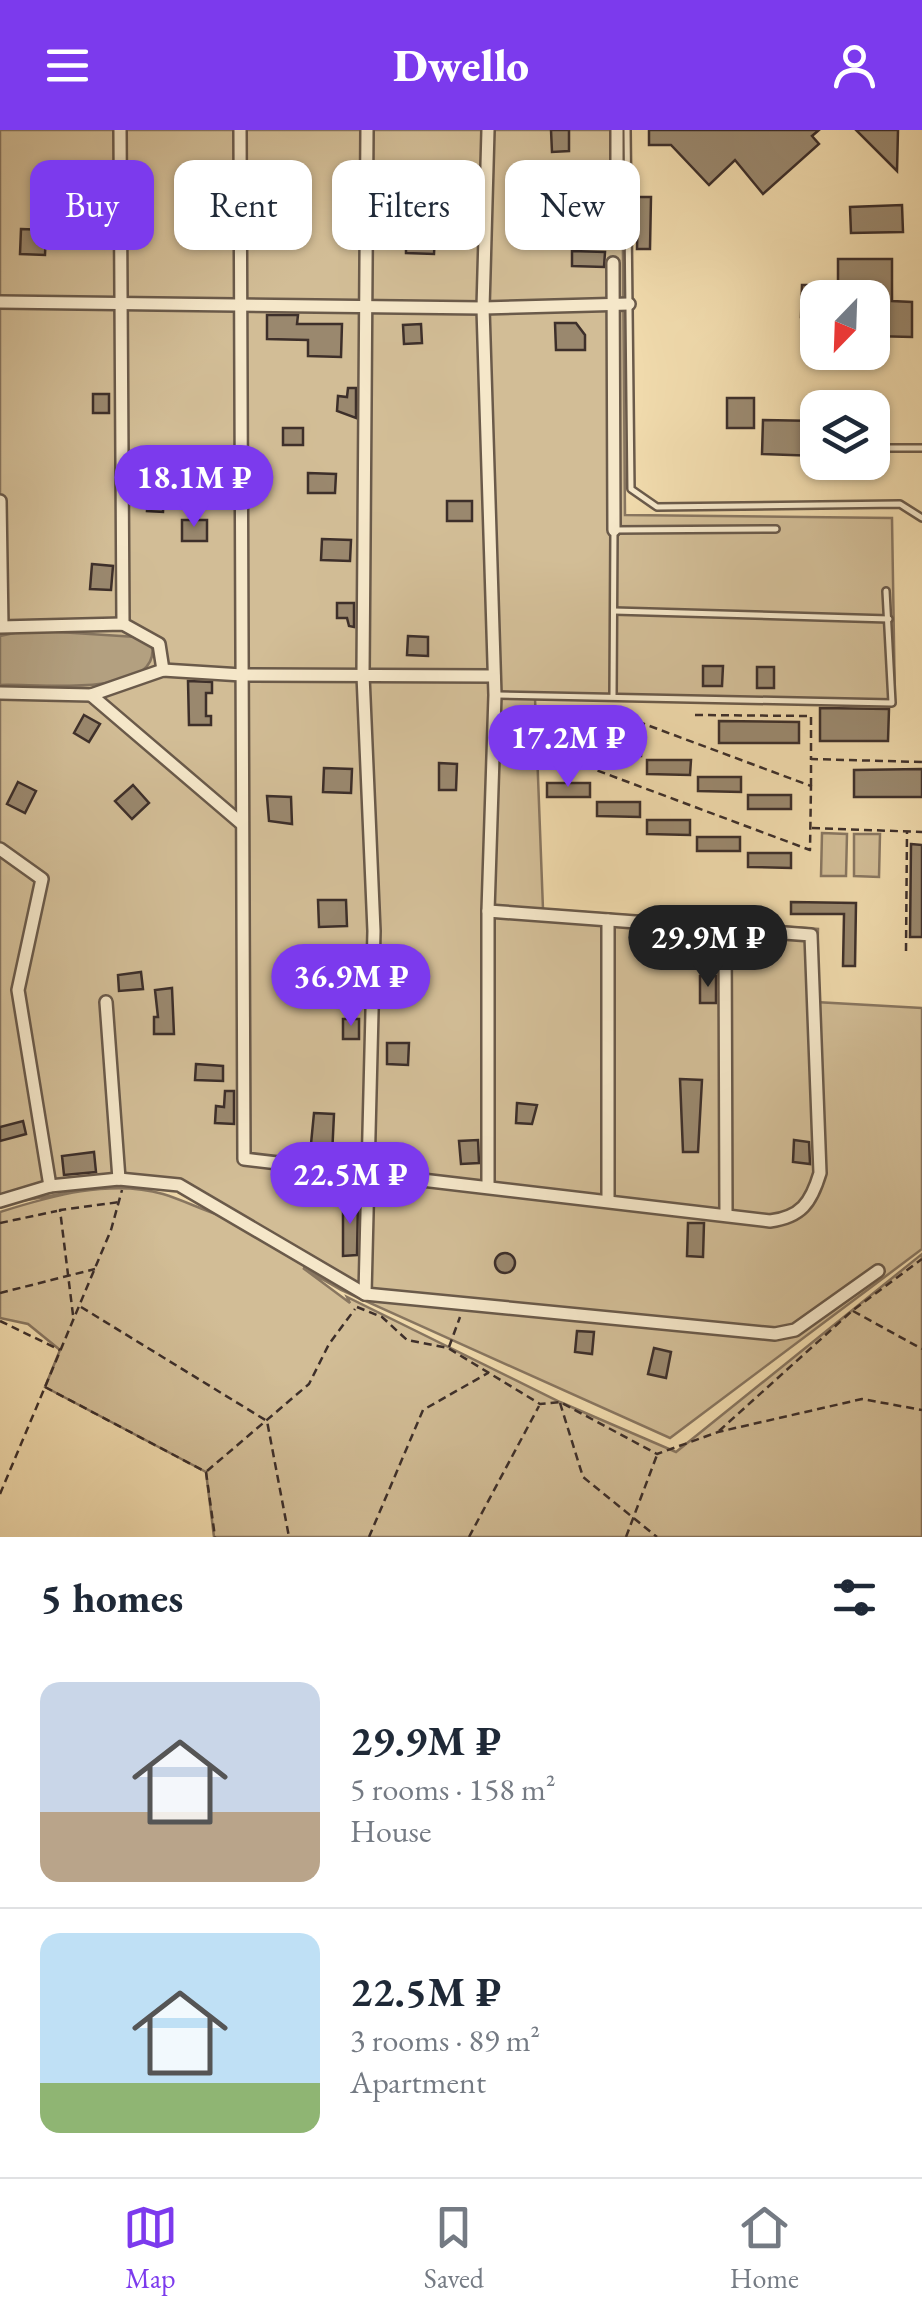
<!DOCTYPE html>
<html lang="en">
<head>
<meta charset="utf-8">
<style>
	body { margin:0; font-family:"EB Garamond",serif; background:#f6f6f7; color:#1f2937; height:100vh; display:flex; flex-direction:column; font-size:38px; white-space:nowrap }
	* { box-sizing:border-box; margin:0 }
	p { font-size:32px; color:#747a83 }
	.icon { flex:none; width:55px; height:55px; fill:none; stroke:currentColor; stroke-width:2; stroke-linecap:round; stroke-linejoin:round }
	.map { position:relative; height:1407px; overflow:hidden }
	.side { display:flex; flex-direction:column; background:#fff; flex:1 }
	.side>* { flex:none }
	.hud { position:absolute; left:30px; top:30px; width:862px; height:90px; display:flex; gap:20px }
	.needle { width:65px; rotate:203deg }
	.fabs { position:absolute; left:800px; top:150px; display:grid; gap:20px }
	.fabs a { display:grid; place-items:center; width:90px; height:90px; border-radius:20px; background:#fff; box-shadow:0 2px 8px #0004; font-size:50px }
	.price { position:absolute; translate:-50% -85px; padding:0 22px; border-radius:35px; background:#7c3aed; color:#fff; font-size:32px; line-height:65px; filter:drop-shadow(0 2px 5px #0008) }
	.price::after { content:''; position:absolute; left:50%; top:60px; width:30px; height:22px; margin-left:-15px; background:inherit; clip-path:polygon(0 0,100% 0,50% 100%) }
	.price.active { background:#222; color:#fff }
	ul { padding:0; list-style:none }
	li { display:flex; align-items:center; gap:30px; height:250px; padding:0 40px }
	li+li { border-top:2px solid #e0e1e3 }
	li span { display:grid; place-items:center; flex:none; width:280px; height:200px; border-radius:20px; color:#555 }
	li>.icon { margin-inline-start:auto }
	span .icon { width:120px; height:120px; fill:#fffc; stroke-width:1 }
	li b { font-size:42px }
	h2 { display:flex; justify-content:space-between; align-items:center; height:120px; padding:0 40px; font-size:42px }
	.tag { padding:0 35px; border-radius:20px; background:#fff; box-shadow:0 2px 8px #0004; font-size:35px; line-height:90px }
	.tag.active { background:#7c3aed; color:#fff }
	header { display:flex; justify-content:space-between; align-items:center; height:130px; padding:0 40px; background:#7c3aed; color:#fff; font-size:45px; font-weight:800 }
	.tab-bar { display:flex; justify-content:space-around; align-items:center; height:140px; border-top:2px solid #e0e1e3; background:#fff; font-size:28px; color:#747a83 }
	.tab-bar a { display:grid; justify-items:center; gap:5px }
	.tab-bar .active { color:#7c3aed }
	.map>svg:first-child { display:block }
	.green { fill:#d2bd96; stroke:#887660; stroke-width:2.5 }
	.water { fill:#b3a080; stroke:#84735e; stroke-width:2.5 }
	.building { fill:#9a886e; stroke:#3d2f2a; stroke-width:2.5 }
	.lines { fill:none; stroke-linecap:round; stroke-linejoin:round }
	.service-casing { stroke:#6a5a4a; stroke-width:10 }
	.minor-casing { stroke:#6a5a4a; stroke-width:16 }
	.path { stroke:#3d2f2a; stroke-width:2.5; stroke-dasharray:8 5; stroke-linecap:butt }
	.service { stroke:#f5e7c9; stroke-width:5 }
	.minor { stroke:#f5e7c9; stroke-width:11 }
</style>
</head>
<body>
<header><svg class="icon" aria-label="menu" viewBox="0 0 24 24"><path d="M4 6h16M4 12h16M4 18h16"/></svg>Dwello<svg class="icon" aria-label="person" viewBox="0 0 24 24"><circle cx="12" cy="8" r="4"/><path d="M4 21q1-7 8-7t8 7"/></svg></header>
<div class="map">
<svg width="922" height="1407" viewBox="0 0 922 1407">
	<rect width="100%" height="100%" fill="#f0daac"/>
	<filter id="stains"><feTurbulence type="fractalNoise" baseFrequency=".002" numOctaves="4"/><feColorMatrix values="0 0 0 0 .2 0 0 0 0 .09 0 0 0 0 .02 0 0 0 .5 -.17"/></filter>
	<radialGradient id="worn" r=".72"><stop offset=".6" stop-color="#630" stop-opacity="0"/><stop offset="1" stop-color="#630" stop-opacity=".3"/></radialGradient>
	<g class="green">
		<path d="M0 0H622L625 385 892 388 895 574 535 568 543 779 818 799 816 872 922 878V1119L670 1308 341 1160 303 1138 350 1173 347 1167 560 1272 676 1322 922 1124V1407H214L206 1342 45 1257 60 1220 28 1194 0 1188V1082C51 1066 110 1049 163 1064 183 1070 202 1080 222 1086L179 1059 115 1054 0 1075Z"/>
		<polygon points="822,703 847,704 846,746 821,746"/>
		<polygon points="854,704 880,704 879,747 854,746"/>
	</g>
	<path class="water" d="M28 500 136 507 152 516C161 569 35 553 0 555V506Z"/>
	<g class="building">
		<polygon points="551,0 569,0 569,21 552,22"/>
		<polygon points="649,0 819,0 812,6 819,14 763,64 735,30 709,55 671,15 649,15"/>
		<polygon points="856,0 898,0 897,41"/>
		<polygon points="519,67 538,68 540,94 517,92"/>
		<polygon points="638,67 651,67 650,119 637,119"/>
		<polygon points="902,75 903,102 851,103 850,77"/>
		<polygon points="399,82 422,83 421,104 435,104 434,124 406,123 406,96 399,95"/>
		<polygon points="77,95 101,95 100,111 77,110"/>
		<polygon points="21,99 46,100 45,125 20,124"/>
		<polygon points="572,121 605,122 604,137 572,136"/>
		<polygon points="838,129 892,129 892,171 912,172 912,207 872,206 872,154 838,154"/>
		<polygon points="802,155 836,155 835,168 818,168 818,187 801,187"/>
		<polygon points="267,185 298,185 297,194 342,194 341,227 308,226 308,210 267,209"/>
		<polygon points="555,193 576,193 585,205 585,220 556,220"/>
		<polygon points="421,194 422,213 404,214 403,195"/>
		<polygon points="348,258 356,258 356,288 337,281 338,266 347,267"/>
		<rect x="93" y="264" width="16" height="19"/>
		<rect x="727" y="268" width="27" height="30"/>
		<polygon points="763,290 818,291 818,326 762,324"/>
		<rect x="283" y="298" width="20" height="17"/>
		<polygon points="149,339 181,340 181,358 164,358 163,382 147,381"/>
		<polygon points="308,343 336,344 335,363 308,363"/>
		<rect x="447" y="371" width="25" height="20"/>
		<rect x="182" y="390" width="25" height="21"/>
		<polygon points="322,409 351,410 350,431 321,430"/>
		<polygon points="92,434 113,436 111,460 90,459"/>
		<polygon points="337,473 354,473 354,497 349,496 347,488 337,488"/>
		<polygon points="408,506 428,507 428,526 407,525"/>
		<polygon points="703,536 723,536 722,556 703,556"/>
		<rect x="757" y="537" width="17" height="21"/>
		<polygon points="188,551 212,552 212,563 206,563 206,586 211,586 211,595 189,595"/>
		<polygon points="820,578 889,579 888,611 820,611"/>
		<polygon points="84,585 100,594 89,612 74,603"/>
		<polygon points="719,591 799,592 799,613 719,613"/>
		<rect x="549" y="595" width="43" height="14"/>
		<rect x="598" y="611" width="43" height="15"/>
		<polygon points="647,630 691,630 690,645 647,644"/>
		<polygon points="439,633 457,634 456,660 439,660"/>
		<polygon points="324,638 352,639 351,663 323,662"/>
		<polygon points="922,639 922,667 854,667 854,640"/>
		<polygon points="698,647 741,647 741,662 698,661"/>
		<polygon points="18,652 36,661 25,683 7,674"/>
		<rect x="547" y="653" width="43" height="14"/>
		<polygon points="133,655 149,673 132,689 115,671"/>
		<rect x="748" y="665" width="43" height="14"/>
		<polygon points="267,666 291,667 292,694 269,691"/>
		<polygon points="597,672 640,672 640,687 597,686"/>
		<polygon points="647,690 690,690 690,705 647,704"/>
		<rect x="697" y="707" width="43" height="14"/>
		<polygon points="911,714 922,715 922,807 910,807"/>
		<polygon points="748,723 791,723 791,738 748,737"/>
		<polygon points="318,770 346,770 347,796 319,797"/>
		<polygon points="791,772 856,773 855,836 843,836 844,784 791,784"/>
		<polygon points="141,842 143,859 119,861 118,845"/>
		<rect x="700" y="846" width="16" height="27"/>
		<polygon points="172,858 174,904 154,904 154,887 158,887 155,860"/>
		<rect x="343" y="889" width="16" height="20"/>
		<polygon points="387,913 409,913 408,935 387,934"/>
		<polygon points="196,934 223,936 223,951 195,950"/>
		<polygon points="680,949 702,950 698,1022 683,1022"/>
		<polygon points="225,961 234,961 234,994 215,993 216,976 224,977"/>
		<polygon points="517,973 537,975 532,994 516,993"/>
		<polygon points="314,983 334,984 332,1026 310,1024"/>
		<polygon points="23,991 26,1004 0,1011 0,997"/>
		<polygon points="478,1010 479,1033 461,1034 459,1011"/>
		<polygon points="794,1010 809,1012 810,1034 793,1032"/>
		<polygon points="94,1022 96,1042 64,1045 62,1026"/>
		<polygon points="343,1070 358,1070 357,1125 343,1126"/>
		<polygon points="688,1093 704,1093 703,1127 687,1126"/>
		<circle cx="505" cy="1133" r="10"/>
		<polygon points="577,1201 594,1202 592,1224 575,1222"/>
		<polygon points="654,1218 671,1222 666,1248 648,1244"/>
	</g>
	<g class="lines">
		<defs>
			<g id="service">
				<polyline points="627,0 631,359 657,377 900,374 922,388"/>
				<polyline points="872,318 922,318"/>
				<polyline points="614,481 889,489"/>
				<polyline points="498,565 892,573 886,461"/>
				<polyline points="613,566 614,400 776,399"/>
			</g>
			<g id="minor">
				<polyline points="120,0 123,494"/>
				<path d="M240 0 244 1029 770 1091C801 1087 811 1073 820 1043L811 805 488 781"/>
				<polyline points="617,96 617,0"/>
				<polyline points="613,133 614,400"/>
				<polyline points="0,172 483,178 629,174"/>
				<polyline points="0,371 2,496"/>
				<polyline points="0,497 123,494 159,514 163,540"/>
				<polyline points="0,563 91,565 163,540 242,545 494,546"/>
				<polyline points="91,565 242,694"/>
				<polyline points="0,719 42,749 18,860 50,1056"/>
				<polyline points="608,790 608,1071"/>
				<polyline points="725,799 726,1085"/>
				<polyline points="106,872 119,1049"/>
				<polyline points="488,1057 488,781 495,565 483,178 488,0"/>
				<polyline points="0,1071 50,1056 119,1049 179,1055 365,1164 775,1204 795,1200 878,1141"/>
				<polyline points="365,1164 374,801 363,545 367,0"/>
			</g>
		</defs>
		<use href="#service" class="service-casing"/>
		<use href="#minor" class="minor-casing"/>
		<g class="path">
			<polyline points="695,585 811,586 811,629"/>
			<polyline points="561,627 810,720 811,656 612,582"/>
			<polyline points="811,656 811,629 922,632"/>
			<polyline points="812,698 922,702"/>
			<polyline points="906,821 907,702"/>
			<polyline points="0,1093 57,1081"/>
			<polyline points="0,1163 95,1139"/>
			<polyline points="81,1177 267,1291 289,1407"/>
			<polyline points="357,1177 382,1187 407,1210 448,1218 540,1274 560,1272 657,1324 718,1302 862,1269 922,1280"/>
			<polyline points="853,1181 922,1219"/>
			<polyline points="73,1185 60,1080 120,1072"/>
			<polyline points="0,1191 60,1220"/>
			<polyline points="449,1217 460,1187"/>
			<polyline points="45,1257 206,1342 215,1407"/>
			<polyline points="560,1273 583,1347 657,1407"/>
			<polyline points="719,1301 852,1181 922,1129"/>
			<polyline points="207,1341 309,1254 329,1214 355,1179"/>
			<polyline points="0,1364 111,1100 122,1060"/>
			<polyline points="369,1407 423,1280 488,1243"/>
			<polyline points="469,1407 539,1276"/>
			<polyline points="626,1407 657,1325"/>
		</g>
		<use href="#service" class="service"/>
		<use href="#minor" class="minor"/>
	</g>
	<rect width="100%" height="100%" filter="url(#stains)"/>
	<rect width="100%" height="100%" fill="url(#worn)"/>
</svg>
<div class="fabs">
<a><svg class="needle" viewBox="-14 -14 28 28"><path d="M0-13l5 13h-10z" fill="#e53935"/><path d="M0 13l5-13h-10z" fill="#747a83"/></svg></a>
<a><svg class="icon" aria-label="layers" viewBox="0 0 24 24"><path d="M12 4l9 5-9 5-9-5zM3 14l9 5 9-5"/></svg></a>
</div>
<b class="price" style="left:194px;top:400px">18.1M ₽</b>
<b class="price" style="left:568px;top:660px">17.2M ₽</b>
<b class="price active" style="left:708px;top:860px">29.9M ₽</b>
<b class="price" style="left:351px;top:899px">36.9M ₽</b>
<b class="price" style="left:350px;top:1097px">22.5M ₽</b>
<div class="hud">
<a class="tag active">Buy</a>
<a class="tag">Rent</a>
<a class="tag">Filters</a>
<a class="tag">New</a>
</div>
</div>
<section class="side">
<h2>5 homes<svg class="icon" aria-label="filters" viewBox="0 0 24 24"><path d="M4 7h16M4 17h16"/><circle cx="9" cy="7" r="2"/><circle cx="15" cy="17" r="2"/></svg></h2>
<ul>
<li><span style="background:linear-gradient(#c9d6e8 65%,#b9a48a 0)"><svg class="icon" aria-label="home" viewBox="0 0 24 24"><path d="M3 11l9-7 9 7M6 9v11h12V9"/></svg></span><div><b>29.9M ₽</b><p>5 rooms · 158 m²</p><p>House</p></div></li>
<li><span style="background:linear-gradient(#bfe0f5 75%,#8fb573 0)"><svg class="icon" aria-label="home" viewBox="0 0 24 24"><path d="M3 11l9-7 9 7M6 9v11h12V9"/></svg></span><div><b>22.5M ₽</b><p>3 rooms · 89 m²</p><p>Apartment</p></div></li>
</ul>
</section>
<nav class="tab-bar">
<a class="active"><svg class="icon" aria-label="map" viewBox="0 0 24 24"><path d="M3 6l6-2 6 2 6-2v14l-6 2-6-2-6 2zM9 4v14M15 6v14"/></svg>Map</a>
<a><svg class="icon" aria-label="saved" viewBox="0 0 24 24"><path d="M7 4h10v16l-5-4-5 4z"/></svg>Saved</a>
<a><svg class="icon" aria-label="home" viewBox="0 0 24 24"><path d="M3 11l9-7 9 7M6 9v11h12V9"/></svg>Home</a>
</nav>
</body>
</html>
